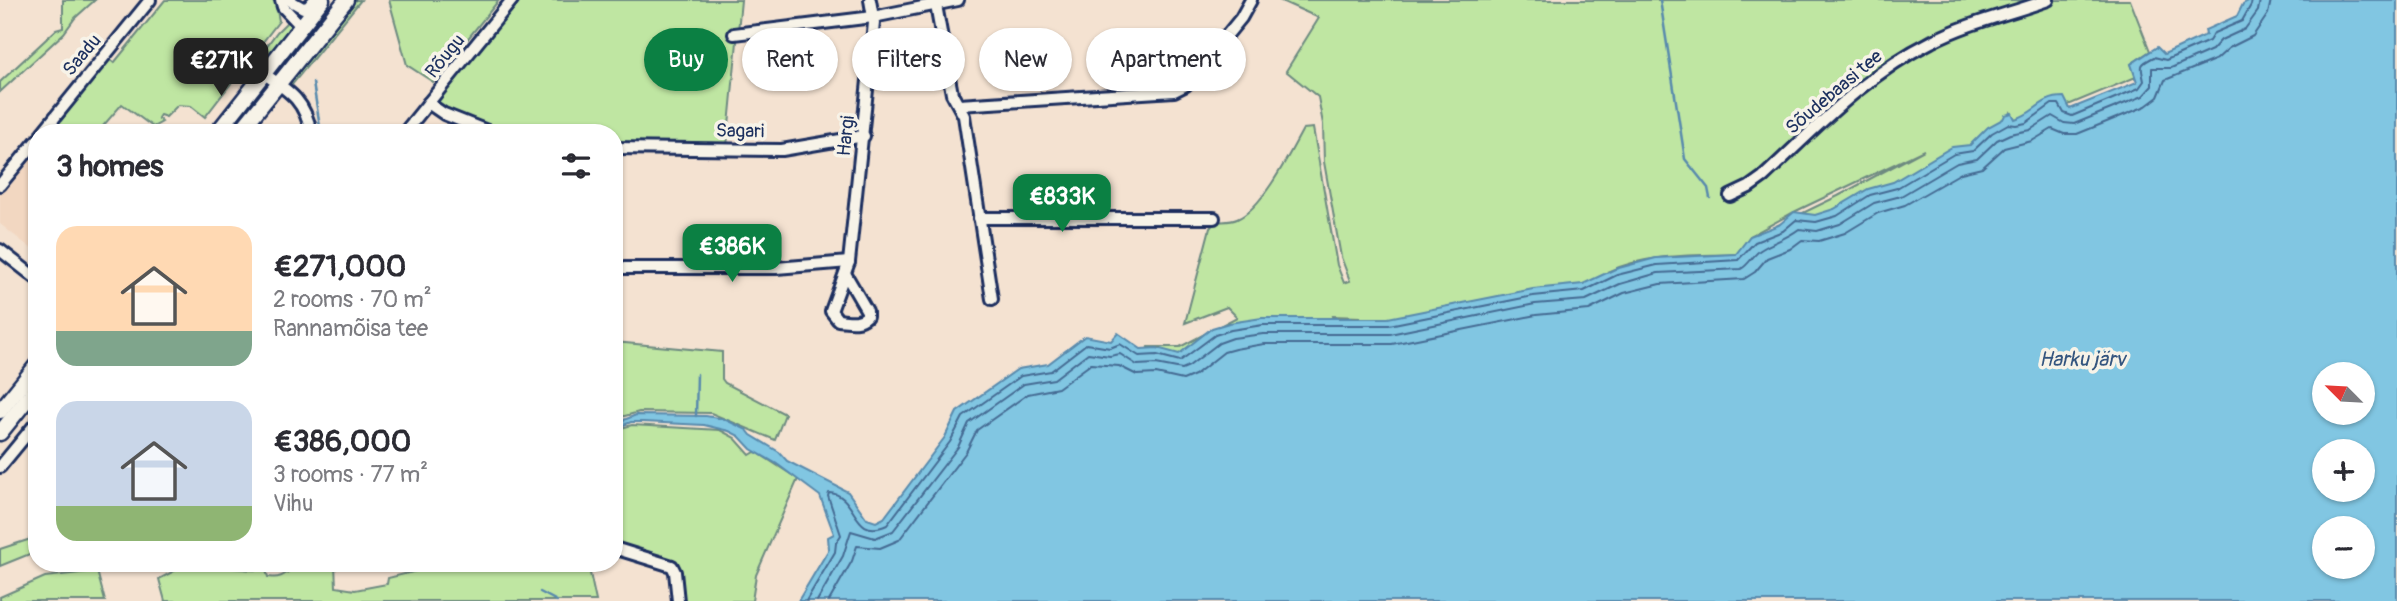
<!DOCTYPE html>
<html lang="en">
<head>
<meta charset="utf-8">
<style>
	body { margin:0; font-family:Pangolin,sans-serif; background:#f2f2f3; color:#2b2b33; height:100vh; display:flex; flex-direction:column; font-size:26px; white-space:nowrap }
	* { box-sizing:border-box; margin:0 }
	p { font-size:23px; color:#7c7c81 }
	.icon { flex:none; width:38px; height:38px; fill:none; stroke:currentColor; stroke-width:2; stroke-linecap:round; stroke-linejoin:round }
	.map { position:relative; flex:1; overflow:hidden }
	.drawer { position:absolute; left:28px; top:124px; width:595px; height:448px; display:flex; flex-direction:column; background:#fff; border-radius:28px; box-shadow:0 2px 5px #0004 }
	.drawer>* { flex:none }
	.banner { position:absolute; left:644px; top:28px; width:665px; height:63px; display:flex; gap:14px }
	.needle { width:46px; rotate:294deg }
	.controls { position:absolute; left:2312px; top:362px; display:grid; gap:14px }
	.controls a { display:grid; place-items:center; width:63px; height:63px; border-radius:50%; background:#fff; box-shadow:0 2px 5px #0004; font-size:35px }
	.price { position:absolute; translate:-50% -60px; padding:0 16px; border-radius:14px; background:#0b8043; color:#fff; font-size:23px; line-height:46px; filter:drop-shadow(0 2px 4px #0008) }
	.price::after { content:''; position:absolute; left:50%; top:42px; width:21px; height:16px; margin-left:-10px; background:inherit; clip-path:polygon(0 0,100% 0,50% 100%) }
	.price.active { background:#222; color:#fff }
	ul { padding:0; list-style:none }
	li { display:flex; align-items:center; gap:21px; height:175px; padding:0 28px }
	li span { display:grid; place-items:center; flex:none; width:196px; height:140px; border-radius:21px; color:#555 }
	li>.icon { margin-inline-start:auto }
	span .icon { width:84px; height:84px; fill:#fffc; stroke-width:1 }
	li b { font-size:30px }
	h2 { display:flex; justify-content:space-between; align-items:center; height:84px; padding:0 28px; font-size:30px }
	.tag { padding:0 24px; border-radius:32px; background:#fff; box-shadow:0 2px 5px #0004; font-size:24px; line-height:63px }
	.tag.active { background:#0b8043; color:#fff }
	.map>svg:first-child { display:block }
	.built { fill:#f2d7c1 }
	.green { fill:#bfe6a2; stroke:#6d8a80; stroke-width:2 }
	.water { fill:#81c6e2; stroke:#588aad; stroke-width:2; fill-rule:evenodd }
	.lines { fill:none; stroke-linecap:round; stroke-linejoin:round }
	.shore { stroke:#446b93; stroke-width:2 }
	.stream { stroke:#588aad; stroke-width:2.5 }
	.minor-casing { stroke:#1b2f5e; stroke-width:16 }
	.major-casing { stroke:#1b2f5e; stroke-width:19 }
	.minor { stroke:#f7f3e8; stroke-width:10 }
	.major { stroke:#f7f3e8; stroke-width:14 }
	.labels { text-anchor:middle; dominant-baseline:central; stroke-width:7; stroke-linejoin:round; paint-order:stroke }
	.street-label { font-size:19px; fill:#1b2f5e; stroke:#f7f3e8 }
	.water-label { font-size:21px; font-style:italic; fill:#34557f; stroke:#f7f3e8 }
</style>
</head>
<body>
<div class="map">
<svg width="2397" height="601" viewBox="0 0 2397 601">
	<rect width="100%" height="100%" fill="#f4e2d1"/>
	<filter id="ink" filterUnits="userSpaceOnUse"><feTurbulence type="fractalNoise" baseFrequency=".0143" numOctaves="2"/><feDisplacementMap in="SourceGraphic" scale="14" xChannelSelector="R" yChannelSelector="G"/><feConvolveMatrix kernelMatrix="1 2 1 2 8 2 1 2 1" color-interpolation-filters="sRGB"/></filter>
	<g filter="url(#ink)">
		<polygon class="built" points="37,147 37,253 0,224 0,192"/>
		<g class="green">
			<polygon points="63,0 95,0 75,18 64,33 0,92 0,82 56,30 63,28"/>
			<polygon points="165,0 275,0 279,21 205,117 191,106 178,105 166,117 160,115 158,118 162,122 153,127 122,104 97,133 48,133 108,58 114,63"/>
			<polygon points="354,0 361,0 291,86 291,78 296,71"/>
			<polygon points="389,0 499,0 433,82 407,65"/>
			<polygon points="517,0 741,0 727,146 614,143 614,133 507,133 459,117 439,106 437,98"/>
			<path d="M1279 0H2039L1930 34 1857 81 1765 168 1734 190 1737 198 1884 75 1935 44 2056 0H2130L2150 51 2131 64 2136 77 2068 105 2070 109 2015 119 2011 113 2008 158 1738 259 1753 237 1838 196 1924 150 1794 212 1750 236 1737 254C1694 256 1646 253 1607 272L1640 265 1493 316 1339 320 1361 317 1333 316 1336 326 1223 363 1146 354 1148 347H1180L1237 317 1227 307 1185 323 1210 228 1215 222C1221 221 1231 222 1237 219 1262 209 1290 153 1303 129L1313 128 1337 265 1344 283 1350 281 1341 257 1324 162 1323 124 1318 97 1286 71 1319 18Z"/>
			<polygon points="290,19 292,24 289,31 250,79 247,77 248,72 277,32"/>
			<polygon points="614,342 722,352 722,379 725,383 785,414 775,440 711,413 639,412 614,419"/>
			<polygon points="632,425 720,430 735,438 750,455 755,452 758,453 798,479 756,575 752,601 681,601 678,573 614,544 614,430"/>
			<polygon points="37,537 37,551 0,566 0,549"/>
			<path d="M187 564 254 570 265 567 268 577C280 579 284 575 293 568L289 564H335L336 587 355 590 387 584 388 578 445 564H588L596 601H165L159 579Z"/>
			<polygon points="97,571 105,601 0,601 0,597 45,577"/>
		</g>
		<path class="water" d="M2250 0H2397V601H798L829 549 828 537 834 534 820 496 777 464 751 449 739 436 729 431 704 425 643 422H631L614 429V424L636 415 706 416 724 419 747 430 751 435 779 452 787 461 848 492 867 519 876 522 884 518 945 437 957 412 1018 369 1048 364 1085 336 1111 341 1118 333 1141 349 1157 348 1179 354 1212 328 1229 323 1262 318H1388L1533 289 1583 284 1615 269 1656 258 1736 254 1750 236 1779 225 1794 212 1815 215 1834 209 1868 189 1893 182 1952 147 1970 145 1988 127 2003 119 2005 115 2012 113 2015 119C2036 113 2040 97 2064 97L2070 109 2137 82 2131 64 2157 47 2164 54 2206 35 2205 30 2237 16 2243 4ZM2362 374V413H2324V374ZM2324 452H2362V490H2324ZM2324 528H2362V567H2324Z"/>
		<g class="lines">
			<g class="shore">
				<path d="M806 601 835 552 836 543 841 535 828 496 829 493C858 494 851 541 887 525L950 442 963 417 1021 376 1051 371 1086 344 1110 348 1120 344 1139 356 1157 355 1180 361 1215 335 1231 330 1263 325H1389L1533 296 1584 291 1617 275 1657 265 1738 260 1755 242 1783 231 1796 220 1816 222 1837 216 1870 195 1897 188 1954 154 1973 151 1992 133 2008 124 2016 125 2026 123 2052 104H2059L2064 113 2072 116 2139 88 2144 81C2141 65 2138 65 2154 57L2166 60 2209 41 2214 33 2242 21 2251 5 2252 0"/>
				<path d="M817 601 843 556 851 531 875 538 893 531 958 447 969 423 1024 384 1054 379 1088 353 1110 356 1120 354 1137 365 1156 364 1182 369 1189 366 1219 343 1233 338 1263 334H1390L1535 304 1586 300 1620 284 1658 273 1741 269C1750 264 1753 254 1762 249 1775 241 1786 239 1799 229L1817 231 1840 224 1874 203 1901 196 1957 163 1977 159 1997 140 2010 134 2030 130 2052 116 2064 123 2074 124 2143 96 2152 86V68H2171L2212 50 2221 40 2245 29 2258 11 2260 0"/>
				<polyline points="829,601 852,561 857,546 880,548 899,540 966,452 977,430 1028,394 1058,388 1091,364 1119,366 1137,375 1156,374 1183,380 1195,375 1224,352 1235,349 1264,344 1392,344 1536,315 1589,310 1624,293 1660,284 1744,279 1755,272 1767,258 1790,249 1802,240 1819,241 1845,233 1878,213 1905,205 1961,173 1982,168 2004,148 2032,141 2052,129 2064,134 2077,134 2146,106 2158,97 2165,80 2217,59 2229,48 2253,36 2268,14 2271,0"/>
			</g>
			<g class="stream">
				<polyline points="1660,0 1685,159 1708,188 1710,198"/>
				<polyline points="313,83 321,133"/>
				<polyline points="696,416 697,374"/>
				<polyline points="540,592 557,601"/>
			</g>
			<defs>
				<g id="minor">
					<polyline points="281,0 283,7 301,26"/>
					<polyline points="289,0 303,8 308,7 314,0"/>
					<polyline points="936,5 952,94 964,116 992,299"/>
					<polyline points="734,34 873,17 958,0"/>
					<path d="M263 73C289 91 305 100 311 133"/>
					<polyline points="428,103 444,114 492,133"/>
					<polyline points="959,105 1174,91 1186,85 1241,18 1251,0"/>
					<polyline points="42,133 150,0"/>
					<polyline points="404,133 512,0"/>
					<polyline points="614,148 782,150 864,136"/>
					<polyline points="0,185 37,140"/>
					<path d="M1730 196 1749 187 1763 177C1815 129 1866 74 1931 42 1967 23 2009 14 2048 0"/>
					<polyline points="979,218 1214,218"/>
					<polyline points="0,250 37,279"/>
					<polyline points="614,268 776,268 849,262"/>
					<path d="M846 275 867 311V316C859 324 849 321 838 320L831 311 849 262 874 23 870 0"/>
					<polyline points="0,467 37,422"/>
					<polyline points="614,548 672,566 675,572 678,601"/>
				</g>
				<g id="major">
					<polyline points="217,133 322,0"/>
					<polyline points="239,133 346,0"/>
					<polyline points="0,411 37,365"/>
					<polyline points="0,433 37,387"/>
				</g>
			</defs>
			<use href="#minor" class="minor-casing"/>
			<use href="#major" class="major-casing"/>
			<use href="#minor" class="minor"/>
			<use href="#major" class="major"/>
		</g>
	</g>
	<g class="labels">
		<g class="street-label">
			<text transform="translate(82 55) rotate(-50)">Saadu</text>
			<text transform="translate(445 56) rotate(-51)">Rõugu</text>
			<text transform="translate(1834 92) rotate(-40)">Sõudebaasi tee</text>
			<text transform="translate(740 131) rotate(1)">Sagari</text>
			<text transform="translate(846 136) rotate(-84)">Hargi</text>
		</g>
		<g class="water-label">
			<text x="2082" y="359">Harku järv</text>
		</g>
	</g>
</svg>
<div class="controls">
<a><svg class="needle" viewBox="-14 -14 28 28"><path d="M0-13l5 13h-10z" fill="#e53935"/><path d="M0 13l5-13h-10z" fill="#7c7c81"/></svg></a>
<a>+</a>
<a>−</a>
</div>
<b class="price active" style="left:221px;top:98px">€271K</b>
<b class="price" style="left:1062px;top:234px">€833K</b>
<b class="price" style="left:732px;top:284px">€386K</b>
<div class="banner">
<a class="tag active">Buy</a>
<a class="tag">Rent</a>
<a class="tag">Filters</a>
<a class="tag">New</a>
<a class="tag">Apartment</a>
</div>
<section class="drawer">
<h2>3 homes<svg class="icon" aria-label="filters" viewBox="0 0 24 24"><path d="M4 7h16M4 17h16"/><circle cx="9" cy="7" r="2"/><circle cx="15" cy="17" r="2"/></svg></h2>
<ul>
<li><span style="background:linear-gradient(#ffd9b3 75%,#7fa58c 0)"><svg class="icon" aria-label="home" viewBox="0 0 24 24"><path d="M3 11l9-7 9 7M6 9v11h12V9"/></svg></span><div><b>€271,000</b><p>2 rooms · 70 m²</p><p>Rannamõisa tee</p></div></li>
<li><span style="background:linear-gradient(#c9d6e8 75%,#8fb573 0)"><svg class="icon" aria-label="home" viewBox="0 0 24 24"><path d="M3 11l9-7 9 7M6 9v11h12V9"/></svg></span><div><b>€386,000</b><p>3 rooms · 77 m²</p><p>Vihu</p></div></li>
</ul>
</section>
</div>
</body>
</html>
